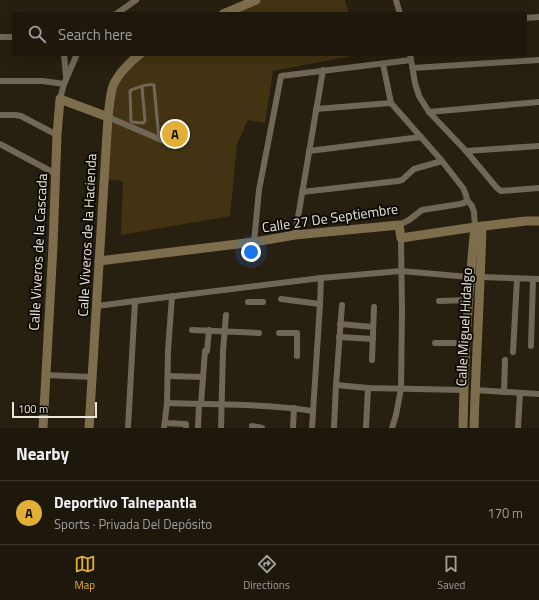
<!DOCTYPE html>
<html lang="en">
<head>
<meta charset="utf-8">
<style>
  :root { --surface:#1d170c; --page:#252015; --text:#f1f3f6; --muted:#a09f9d; --line:#3b362d; --accent:#e3ae35 }
  body { margin:0; font-family:"Titillium Web",sans-serif; background:var(--page); color:var(--text) }
  .scale { position:absolute; left:12px; bottom:10px; width:85px; box-sizing:border-box; padding-left:4px; border:2px solid #ece7dd; border-top:0; font-size:11px; line-height:14px; white-space:nowrap; color:#ece7dd; -webkit-text-stroke:3px #0d0a04; paint-order:stroke }
  .you { position:absolute; left:251px; top:252px; width:14px; height:14px; margin:-10px; border:3px solid #fff; border-radius:50%; background:#1a73e8; box-shadow:0 0 0 6px #1a73e833 }
  .badge { display:grid; place-items:center; width:26px; height:26px; border-radius:50%; background:var(--accent); color:#111; font-size:13px; font-weight:700 }
  .pin { position:absolute; translate:-50% -50%; border:2px solid #fff; box-shadow:0 1px 4px #0006 }
  .list { margin:0; padding:0; list-style:none }
  h2 { display:flex; justify-content:space-between; align-items:center; height:52px; margin:0; padding:0 16px; font-size:17px }
  h2 small { font-size:13px; font-weight:400; color:var(--muted) }
  .list li { display:grid; grid-template-columns:26px 1fr auto; gap:12px; align-items:center; box-sizing:border-box; height:64px; padding:0 16px; border-top:1px solid var(--line) }
  .list b { display:block; font-size:15px; white-space:nowrap }
  .list p { margin:0; font-size:13px; white-space:nowrap; color:var(--muted) }
  .list em { font-size:13px; font-style:normal; color:var(--muted) }
  .icon { flex:none; width:22px; height:22px; fill:none; stroke:currentColor; stroke-width:2; stroke-linecap:round; stroke-linejoin:round }
  .map { position:relative; flex:none; width:539px; height:428px; overflow:hidden }
  .search { position:absolute; background:var(--surface); box-shadow:0 4px 16px #0002; left:12px; right:12px; top:12px; height:44px; display:flex; align-items:center; gap:10px; box-sizing:border-box; padding:0 14px; border-radius:4px; color:var(--muted); font-size:15px }
  .sheet { height:116px; background:var(--surface) }
  nav { display:flex; justify-content:space-around; align-items:center; box-sizing:border-box; height:56px; border-top:1px solid var(--line); background:var(--surface); font-size:11px; color:var(--muted) }
  nav a { display:grid; justify-items:center; gap:2px }
  nav .on { color:var(--accent) }
  .map>svg:first-child { display:block }
</style>
</head>
<body>
<div class="map">
<svg width="539" height="428" viewBox="0 0 539 428">
  <rect width="100%" height="100%" fill="#271f10"/>
  <g fill="#433312">
    <polygon points="262,0 345,0 349,14 229,14"/>
    <polygon points="146,54 362,54 273,71 265,123 248,120 237,144 230,216 121,235 123,181 106,179 114,88 132,65"/>
  </g>
  <g fill="none" stroke-linecap="round" stroke-linejoin="round">
    <path stroke="#706756" stroke-width="3" d="M142 86 145 121 143 123 132 122 131 121 130 91 131 90C138 88 147 83 154 85L159 139"/>
    <g stroke="#706756" stroke-width="6">
      <polyline points="396,0 400,14"/>
      <polyline points="116,14 136,0"/>
      <polyline points="525,18 539,17"/>
      <polyline points="0,37 14,37"/>
      <polyline points="64,54 66,76"/>
      <polyline points="410,54 415,83 419,96 429,112 466,151 497,188 501,191 539,188"/>
      <polyline points="383,64 391,103 442,161 463,188 466,195 467,200 472,206 474,212 475,227"/>
      <polyline points="413,68 539,60"/>
      <polyline points="0,81 43,81 64,84"/>
      <polyline points="60,99 64,84 77,54"/>
      <polyline points="316,109 391,103"/>
      <polyline points="429,112 539,102"/>
      <polyline points="0,115 15,115 21,116 57,135"/>
      <polyline points="108,117 166,142"/>
      <polyline points="0,144 56,174"/>
      <polyline points="309,151 421,137"/>
      <polyline points="466,151 539,146"/>
      <polyline points="302,192 398,181 402,180 414,169 442,161"/>
      <polyline points="399,225 409,220 422,210 460,204 464,203 467,200"/>
      <polyline points="295,235 323,70"/>
      <polyline points="254,242 259,190 281,76 411,60"/>
      <polyline points="481,277 539,279"/>
      <polyline points="281,299 320,304"/>
      <polyline points="439,301 468,300"/>
      <polyline points="248,302 263,302"/>
      <polyline points="97,306 135,301 321,278 401,271 469,277"/>
      <polyline points="340,324 373,327"/>
      <polyline points="192,330 259,333"/>
      <polyline points="279,333 297,333 297,356"/>
      <polyline points="339,337 373,339"/>
      <polyline points="435,343 467,343"/>
      <polyline points="531,346 533,279"/>
      <polyline points="207,351 209,330"/>
      <polyline points="513,352 517,279"/>
      <polyline points="372,360 374,307"/>
      <polyline points="46,375 92,377"/>
      <polyline points="168,376 203,377"/>
      <polyline points="336,385 368,388 464,390"/>
      <polyline points="475,390 539,394"/>
      <polyline points="504,392 505,360"/>
      <path d="M167 403C193 404 218 404 244 405 267 406 290 407 312 411"/>
      <polyline points="201,404 205,351"/>
      <polyline points="165,423 186,424 186,428"/>
      <polyline points="128,428 135,301"/>
      <polyline points="164,428 167,403 168,351 172,296"/>
      <polyline points="198,428 199,404"/>
      <polyline points="221,428 223,351 226,315"/>
      <polyline points="252,428 252,426 262,428"/>
      <polyline points="293,428 294,408"/>
      <polyline points="312,428 320,304 321,278"/>
      <polyline points="334,428 336,385 342,305"/>
      <polyline points="366,428 368,388"/>
      <polyline points="392,428 396,415 401,389 402,310 401,238"/>
      <polyline points="518,428 520,393"/>
    </g>
    <g stroke="#7d6d4c" stroke-width="9">
      <polyline points="223,14 256,0"/>
      <polyline points="99,261 254,242 295,235 399,225 401,238 475,227 526,221 539,221"/>
      <polyline points="43,428 53,246 57,135 60,99 108,117"/>
      <path d="M89 428 108 117C109 108 110 98 112 89 116 75 129 63 140 54"/>
      <path d="M463 428C464 361 468 294 475 227"/>
      <path d="M474 428C476 361 480 294 482 226"/>
    </g>
  </g>
  <g text-anchor="middle" stroke-width="4" stroke-linejoin="round" paint-order="stroke">
    <g font-size="14" fill="#ece7dd" stroke="#0d0a04">
      <text transform="translate(330 218) rotate(-8)" y="5">Calle 27 De Septiembre</text>
      <text transform="translate(87 235) rotate(-87)" y="5">Calle Viveros de la Hacienda</text>
      <text transform="translate(38 252) rotate(-87)" y="5">Calle Viveros de la Cascada</text>
      <text transform="translate(464 327) rotate(-87)" y="5">Calle Miguel Hidalgo</text>
    </g>
  </g>
</svg>
<div class="scale">100 m</div>
<div class="you"></div>
<div class="pin badge" style="left:175px;top:134px">A</div>
<div class="search"><svg class="icon" aria-label="search" viewBox="0 0 24 24"><circle cx="10" cy="10" r="6"/><path d="M15 15l6 6"/></svg>Search here</div>
</div>
<section class="sheet">
<h2>Nearby<small></small></h2>
<ul class="list">
<li><span class="badge">A</span><div><b>Deportivo Talnepantla</b><p>Sports · Privada Del Depósito</p></div><em>170 m</em></li>
</ul>
</section>
<nav>
<a class="on"><svg class="icon" aria-label="map" viewBox="0 0 24 24"><path d="M3 6l6-2 6 2 6-2v14l-6 2-6-2-6 2zM9 4v14M15 6v14"/></svg>Map</a>
<a><svg class="icon" aria-label="directions" viewBox="0 0 24 24"><path d="M12 3l9 9-9 9-9-9zM9 14v-3h6M13 9l2 2-2 2"/></svg>Directions</a>
<a><svg class="icon" aria-label="saved" viewBox="0 0 24 24"><path d="M7 4h10v16l-5-4-5 4z"/></svg>Saved</a>
</nav>
</body>
</html>
